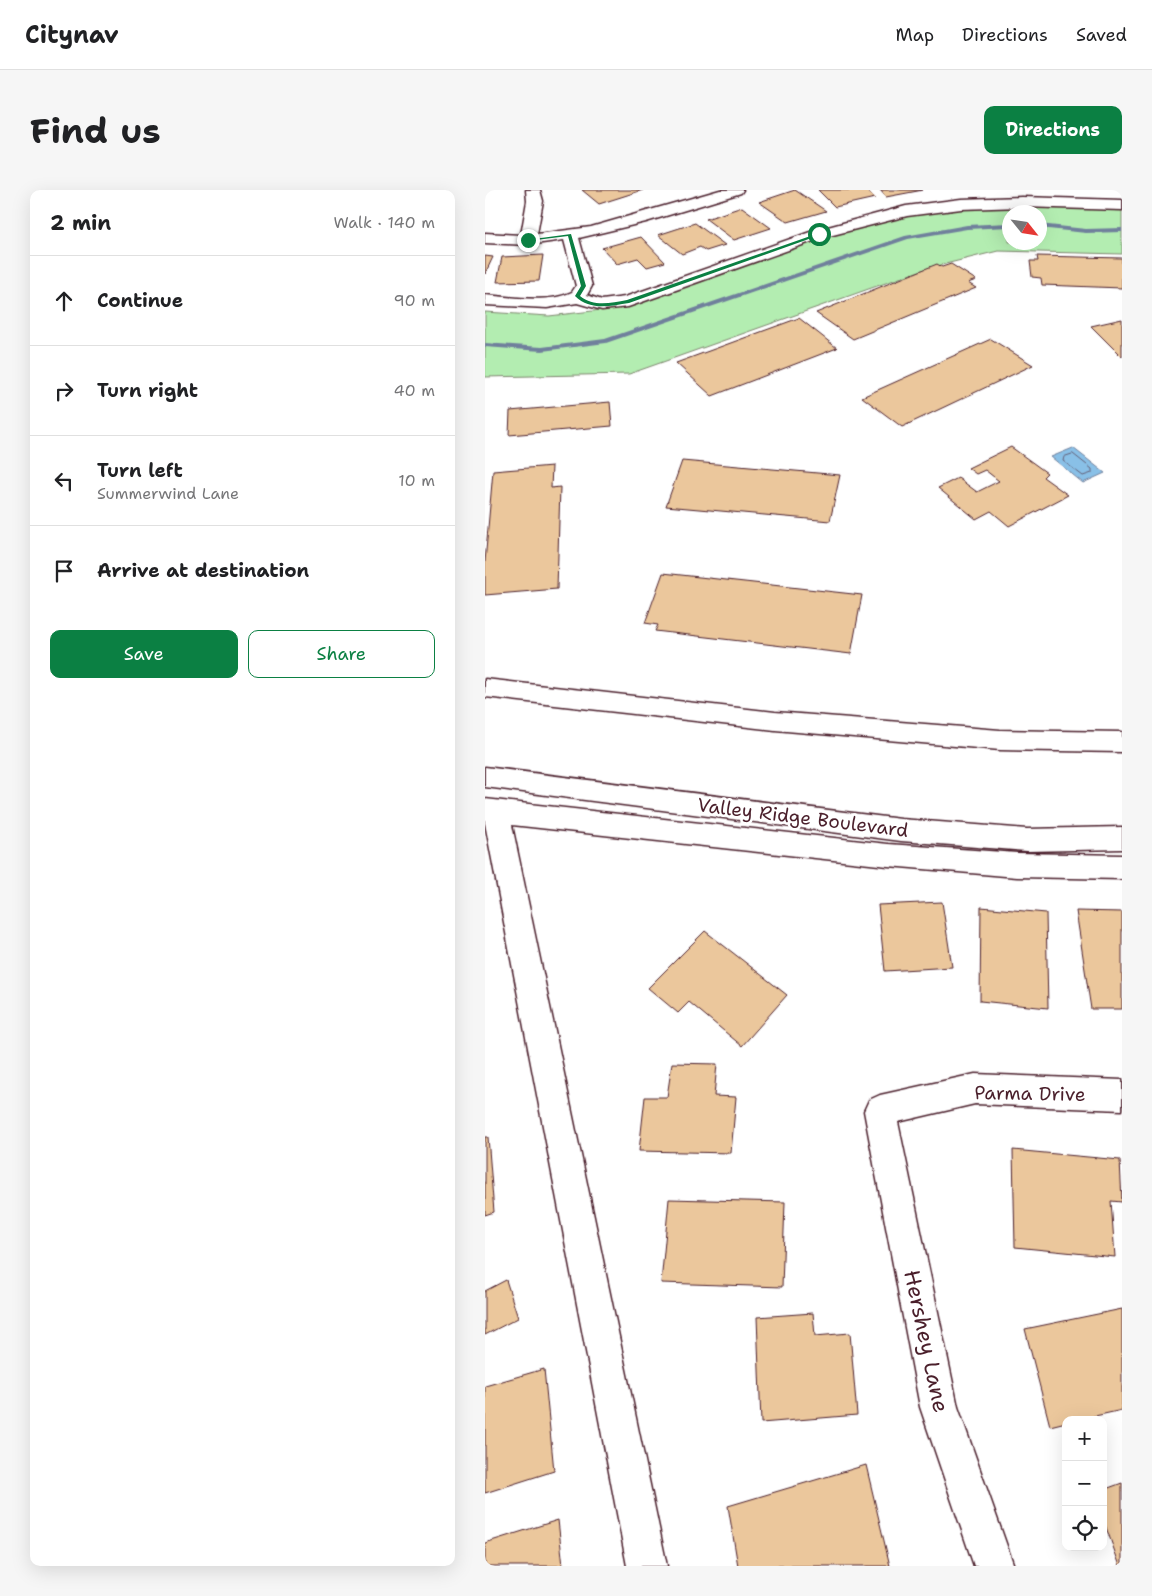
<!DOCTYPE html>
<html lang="en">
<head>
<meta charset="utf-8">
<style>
  :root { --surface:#fff; --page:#f6f6f6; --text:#202124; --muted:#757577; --line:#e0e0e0; --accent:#0b8043 }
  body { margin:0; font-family:"Shantell Sans",sans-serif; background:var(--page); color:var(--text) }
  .controls { position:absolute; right:15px; bottom:15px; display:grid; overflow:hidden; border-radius:10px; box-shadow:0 5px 20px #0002 }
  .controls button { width:45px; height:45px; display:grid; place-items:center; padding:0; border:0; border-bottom:1px solid var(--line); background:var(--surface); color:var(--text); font:25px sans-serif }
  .compass { position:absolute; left:517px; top:15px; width:45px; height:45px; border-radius:50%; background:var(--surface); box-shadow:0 5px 20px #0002; rotate:120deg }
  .stop { position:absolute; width:15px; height:15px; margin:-11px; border:4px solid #0b8043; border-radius:50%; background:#fff }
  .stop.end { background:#0b8043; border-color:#fff; box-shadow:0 1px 5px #0008 }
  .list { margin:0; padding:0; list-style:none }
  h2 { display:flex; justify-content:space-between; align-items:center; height:65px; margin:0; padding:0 20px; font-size:21px }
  h2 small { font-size:16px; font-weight:400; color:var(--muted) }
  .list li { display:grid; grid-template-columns:32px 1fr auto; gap:15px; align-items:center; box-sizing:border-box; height:90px; padding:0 20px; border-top:1px solid var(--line) }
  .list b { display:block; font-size:19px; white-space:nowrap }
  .list p { margin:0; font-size:16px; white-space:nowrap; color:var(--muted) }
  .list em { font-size:16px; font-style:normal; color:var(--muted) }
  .actions { display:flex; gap:10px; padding:15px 20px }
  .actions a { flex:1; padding:11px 0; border:1px solid var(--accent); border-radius:10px; text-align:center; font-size:18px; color:var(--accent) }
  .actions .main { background:var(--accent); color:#fff }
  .icon { flex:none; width:28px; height:28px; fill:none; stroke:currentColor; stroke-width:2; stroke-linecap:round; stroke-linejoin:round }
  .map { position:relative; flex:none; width:637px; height:1376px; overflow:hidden; border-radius:10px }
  header { display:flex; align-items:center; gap:30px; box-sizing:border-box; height:70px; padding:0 25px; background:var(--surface); border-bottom:1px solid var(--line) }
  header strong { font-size:24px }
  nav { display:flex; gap:28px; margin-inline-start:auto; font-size:18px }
  .intro { display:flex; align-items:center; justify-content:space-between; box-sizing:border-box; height:120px; padding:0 30px }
  h1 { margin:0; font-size:35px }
  .button { padding:12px 22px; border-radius:10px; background:var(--accent); color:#fff; font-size:18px; font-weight:700 }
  main { display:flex; gap:30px; padding:0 30px }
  aside { flex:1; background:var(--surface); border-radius:10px; box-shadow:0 5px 20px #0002 }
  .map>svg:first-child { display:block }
</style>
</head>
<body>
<header>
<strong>Citynav</strong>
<nav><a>Map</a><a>Directions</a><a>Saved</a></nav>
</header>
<div class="intro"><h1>Find us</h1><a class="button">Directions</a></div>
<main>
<aside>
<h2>2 min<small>Walk · 140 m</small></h2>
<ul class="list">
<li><svg class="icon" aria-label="ahead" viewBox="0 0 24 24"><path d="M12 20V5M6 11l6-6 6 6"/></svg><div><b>Continue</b></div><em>90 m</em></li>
<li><svg class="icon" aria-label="right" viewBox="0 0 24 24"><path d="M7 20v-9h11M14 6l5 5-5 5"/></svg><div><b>Turn right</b></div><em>40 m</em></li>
<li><svg class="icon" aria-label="left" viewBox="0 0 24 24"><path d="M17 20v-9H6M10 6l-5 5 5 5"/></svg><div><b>Turn left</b><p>Summerwind Lane</p></div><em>10 m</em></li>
<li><svg class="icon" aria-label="arrive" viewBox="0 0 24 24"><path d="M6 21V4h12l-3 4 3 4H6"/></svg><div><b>Arrive at destination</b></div></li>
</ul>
<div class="actions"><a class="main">Save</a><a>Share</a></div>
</aside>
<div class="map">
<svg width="637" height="1376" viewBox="0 0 637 1376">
  <rect width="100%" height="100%" fill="#fff"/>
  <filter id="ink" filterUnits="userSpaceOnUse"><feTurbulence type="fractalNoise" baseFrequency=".02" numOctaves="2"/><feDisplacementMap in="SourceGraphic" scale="10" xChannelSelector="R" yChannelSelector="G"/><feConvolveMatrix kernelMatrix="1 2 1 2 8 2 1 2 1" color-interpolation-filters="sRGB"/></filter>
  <g filter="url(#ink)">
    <path fill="#b3edb1" stroke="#7e866e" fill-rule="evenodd" d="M637 14V64L513 61 440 79 144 184 0 187V122L64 126 125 119 389 31 463 18ZM524 22H554V52H524Z"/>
    <polygon fill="#89c0e7" stroke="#70809c" points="588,258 620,283 598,293 566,267"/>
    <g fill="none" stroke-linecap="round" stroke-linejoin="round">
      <polygon stroke="#635f76" stroke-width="1" points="588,264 607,279 607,283 598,286 578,271 579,267"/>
      <g fill="#70809c" fill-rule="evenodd">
        <polygon points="524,33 524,37 482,39 423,49 121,153 57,161 0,157 0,153 57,157 120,149 420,46 482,35"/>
        <polygon points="554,34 601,39 637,38 637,42 601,43 554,38"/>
      </g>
    </g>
    <g fill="#ebc79c" stroke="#4a1f2b">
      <polygon points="97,0 158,0 114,14"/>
      <polygon points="310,0 341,21 303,32 274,12"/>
      <polygon points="333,0 381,0 390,8 350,17"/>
      <polygon points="395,0 438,0 401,7"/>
      <polygon points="257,17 286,38 249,50 221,29"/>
      <polygon points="210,33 240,55 221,61 215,57 197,64 173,45"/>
      <polygon points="156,47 180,72 162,77 153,68 132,74 117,58"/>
      <polygon points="58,65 54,91 12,92 17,67"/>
      <polygon points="0,66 8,67 0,84"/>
      <polygon points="552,66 637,68 637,98 557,95 556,88 547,87 545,71 553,71"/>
      <polygon points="452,74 457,77 466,74 491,90 483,93 491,98 368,149 331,123"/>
      <polygon points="314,128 352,158 227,206 191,173"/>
      <polygon points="637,129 637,167 606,136"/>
      <polygon points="506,149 548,175 417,237 377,207"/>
      <polygon points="125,212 127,236 24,245 25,221"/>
      <polygon points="526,257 562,283 558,287 583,305 524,336 506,321 491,329 453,298 473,288 492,302 514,291 500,280 491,284 483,278"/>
      <polygon points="197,271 355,285 345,331 181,316"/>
      <polygon points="67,276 66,298 75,297 72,399 0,405 0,372 8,281"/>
      <polygon points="178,383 377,405 366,464 170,441 173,435 160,433"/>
      <polygon points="457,712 467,777 400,781 393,715"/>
      <polygon points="496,717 561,723 563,818 495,811"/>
      <polygon points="591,721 637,722 637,819 606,819"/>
      <polygon points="220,741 302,805 257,856 204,812 193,823 163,798"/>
      <polygon points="187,873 232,874 229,906 251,907 246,963 154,961 160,907 182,907"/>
      <polygon points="0,947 3,947 9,1022 0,1025"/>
      <polygon points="528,960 635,970 637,1012 626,1011 630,1067 530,1057"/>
      <polygon points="184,1009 300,1012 297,1097 176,1093"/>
      <polygon points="21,1090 33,1128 0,1145 0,1101"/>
      <polygon points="637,1119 637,1220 592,1230 581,1230 581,1232 565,1236 540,1139"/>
      <polygon points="328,1123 330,1146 365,1143 372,1225 276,1233 272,1127"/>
      <polygon points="59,1179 69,1281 0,1303 0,1196"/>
      <polygon points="381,1275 405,1376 253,1376 243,1316"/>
      <polygon points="637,1293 637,1376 635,1376 618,1329 618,1300"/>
      <polygon points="73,1330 78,1376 0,1376 0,1353"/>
    </g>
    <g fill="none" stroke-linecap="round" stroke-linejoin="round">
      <defs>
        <g id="minor">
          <path d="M41 0H55L58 11 52 44 106 37 235 0H258L256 3 161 32 94 48 107 96 102 105 117 110 140 107 328 41 421 16 476 9 537 7 637 10V20L537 17 476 19 422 26 340 47 143 117 117 120 92 113 62 118 0 115V105C27 107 62 114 87 102L91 96 79 50 43 55 0 53V43L36 45 42 11Z"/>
          <polygon points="0,609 403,654 532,663 637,665 637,689 532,687 403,676 27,635 182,1376 142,1376 0,633"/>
          <polygon points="490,884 637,890 637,920 490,914 413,932 473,1217 529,1376 489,1376 435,1217 379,921 384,910 395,905"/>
        </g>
        <g id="major">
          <polygon points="0,489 290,522 515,540 637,542 637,562 515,560 290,540 0,507"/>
          <polygon points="0,577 416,629 542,639 637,637 637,659 542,661 416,651 0,597"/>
        </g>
      </defs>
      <use href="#minor" stroke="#4a1f2b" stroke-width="3"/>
      <use href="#major" stroke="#4a1f2b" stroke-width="3"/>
      <use href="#minor" fill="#fff" fill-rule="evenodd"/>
      <use href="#major" fill="#fff" fill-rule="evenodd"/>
    </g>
  </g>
  <path fill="#0b8043" d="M334 43 335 45 144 113C125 116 105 121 90 106L96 96 83 46 43 51 41 50 86 44 101 96 95 106C109 117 125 113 142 110Z"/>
  <g text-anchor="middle" stroke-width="5" stroke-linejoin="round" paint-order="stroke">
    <g font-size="19" fill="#4a1f2b" stroke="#fff">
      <text transform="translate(318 627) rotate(7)" y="7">Valley Ridge Boulevard</text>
      <text transform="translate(545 903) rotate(1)" y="7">Parma Drive</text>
    </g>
    <g font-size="22" fill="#4a1f2b" stroke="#fff">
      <text transform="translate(442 1151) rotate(78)" y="8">Hershey Lane</text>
    </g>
  </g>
</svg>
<div class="controls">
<button>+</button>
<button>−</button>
<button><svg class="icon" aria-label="locate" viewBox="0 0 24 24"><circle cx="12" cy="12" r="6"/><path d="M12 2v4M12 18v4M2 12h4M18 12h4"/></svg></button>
</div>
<svg class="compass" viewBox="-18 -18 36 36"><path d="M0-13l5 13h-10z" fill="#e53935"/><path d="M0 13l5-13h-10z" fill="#757577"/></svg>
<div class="stop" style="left:334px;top:44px"></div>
<div class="stop end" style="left:43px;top:50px"></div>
</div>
</main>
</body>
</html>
